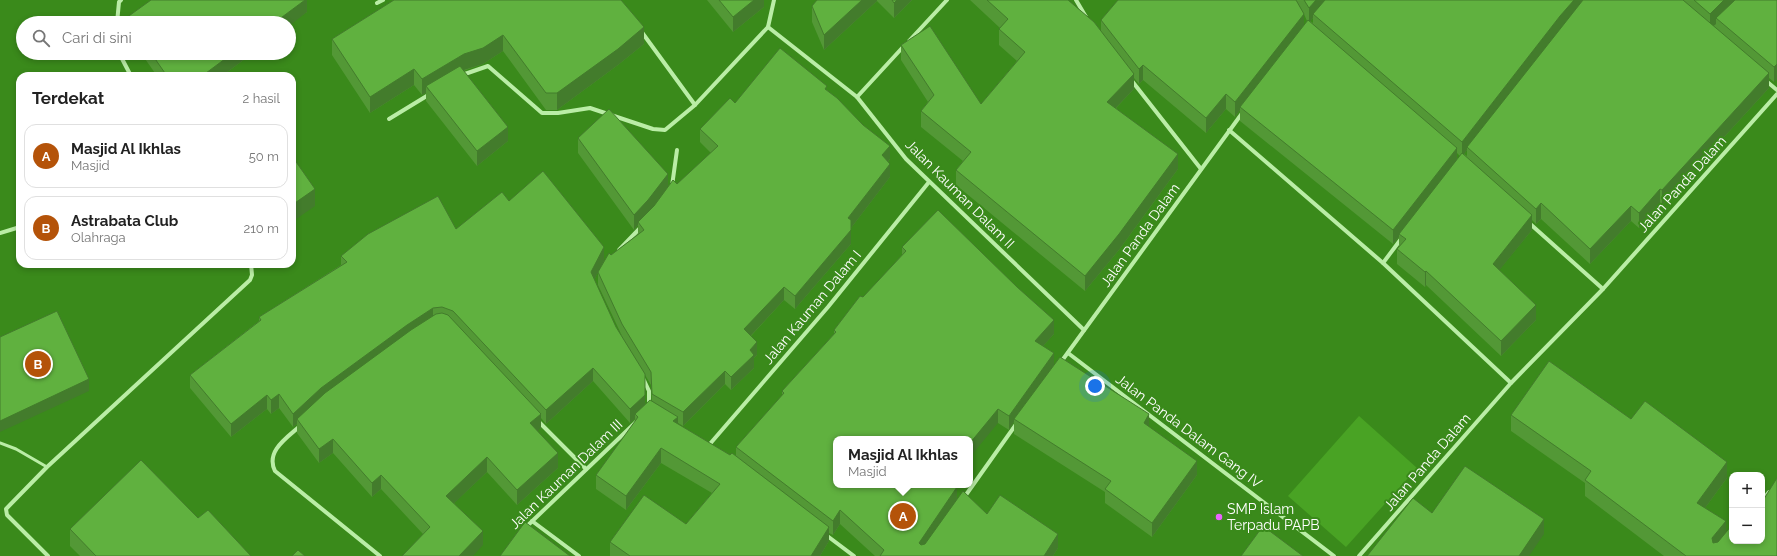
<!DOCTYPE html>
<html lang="id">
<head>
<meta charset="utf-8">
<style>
  :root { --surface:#fff; --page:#f2f2f2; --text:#222; --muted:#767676; --line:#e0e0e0; --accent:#b45309 }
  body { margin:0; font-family:Raleway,sans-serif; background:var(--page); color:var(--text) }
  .controls { position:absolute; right:12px; bottom:12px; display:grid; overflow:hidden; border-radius:8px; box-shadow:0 2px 6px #0003 }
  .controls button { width:36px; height:36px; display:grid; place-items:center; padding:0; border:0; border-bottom:1px solid var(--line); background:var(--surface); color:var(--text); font:20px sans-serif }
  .you { position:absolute; left:1095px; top:386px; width:14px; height:14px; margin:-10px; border:3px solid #fff; border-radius:50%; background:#1a73e8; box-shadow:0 0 0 6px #1a73e833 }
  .badge { display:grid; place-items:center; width:26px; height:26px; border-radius:50%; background:var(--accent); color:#fff; font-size:13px; font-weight:700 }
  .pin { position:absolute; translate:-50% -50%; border:2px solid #fff; box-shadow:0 1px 4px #0006 }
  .popup { position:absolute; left:833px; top:436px; width:140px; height:52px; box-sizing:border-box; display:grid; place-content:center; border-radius:8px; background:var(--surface); filter:drop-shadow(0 1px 3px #0005); font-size:13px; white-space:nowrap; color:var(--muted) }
  .popup b { font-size:15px; color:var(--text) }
  .popup::after { content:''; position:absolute; left:50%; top:100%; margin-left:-8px; border:8px solid transparent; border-top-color:var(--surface) }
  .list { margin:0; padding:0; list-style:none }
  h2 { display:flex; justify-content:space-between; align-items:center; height:52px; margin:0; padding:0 16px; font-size:17px }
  h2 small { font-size:13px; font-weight:400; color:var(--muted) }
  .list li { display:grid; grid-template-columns:26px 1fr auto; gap:12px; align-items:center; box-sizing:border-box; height:64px; margin:0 8px 8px; padding:0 8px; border:1px solid var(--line); border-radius:12px }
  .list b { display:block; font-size:15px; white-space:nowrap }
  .list p { margin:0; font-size:13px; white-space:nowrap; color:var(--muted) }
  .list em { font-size:13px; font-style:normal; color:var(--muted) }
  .icon { flex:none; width:22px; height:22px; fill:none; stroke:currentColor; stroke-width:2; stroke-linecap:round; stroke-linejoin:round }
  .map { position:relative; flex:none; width:1777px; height:556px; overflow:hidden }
  .search { position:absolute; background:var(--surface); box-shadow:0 2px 6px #0003; left:16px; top:16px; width:280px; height:44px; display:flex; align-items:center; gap:10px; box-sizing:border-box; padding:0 14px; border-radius:22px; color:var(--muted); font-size:15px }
  .panel { position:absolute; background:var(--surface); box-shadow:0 2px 6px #0003; left:16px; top:72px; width:280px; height:196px; border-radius:12px }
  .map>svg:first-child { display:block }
</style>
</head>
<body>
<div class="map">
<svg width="1777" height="556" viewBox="0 0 1777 556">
  <rect width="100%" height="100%" fill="#3a8a1b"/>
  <polygon fill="#49a324" points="1359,416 1417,468 1346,547 1288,496"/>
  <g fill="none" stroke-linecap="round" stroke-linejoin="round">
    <polyline stroke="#baeda6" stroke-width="3" points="0,443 16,449 47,467"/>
    <g stroke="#baeda6" stroke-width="4">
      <polyline points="1076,0 1086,17"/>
      <polyline points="377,3 383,0"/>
      <polyline points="117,23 119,2 121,0"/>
      <polyline points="768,27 857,97 906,159 1084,330"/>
      <polyline points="641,31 695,105 768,27 774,0"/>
      <polyline points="909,41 947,0"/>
      <polyline points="119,53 131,76"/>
      <polyline points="462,75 488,66 542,113 558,113 590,108 653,129 665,130 695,105"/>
      <polyline points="1765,80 1777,90"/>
      <polyline points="1132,81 1201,169"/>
      <polyline points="857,97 903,47"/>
      <polyline points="389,119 430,94"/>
      <polyline points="1229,130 1383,263 1511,383"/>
      <polyline points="672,186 677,150"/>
      <polyline points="1528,222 1603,289"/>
      <polyline points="0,233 20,227"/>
      <polyline points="619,250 642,226"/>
      <polyline points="1383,263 1401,239"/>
      <polyline points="1068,353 1334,556"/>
      <polyline points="1061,362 1243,112"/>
      <polyline points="642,376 649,391 649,406"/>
      <polyline points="537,420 586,469"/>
      <path d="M300 426C288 437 265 451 275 471L380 556"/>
      <polyline points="709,445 828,307 929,182"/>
      <polyline points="963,499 1017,423"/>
      <polyline points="1762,500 1769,492"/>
      <polyline points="532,521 579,556"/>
      <polyline points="525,528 636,422"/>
      <polyline points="826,535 854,556"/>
      <polyline points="48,556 7,515 6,509 47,467 250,280 252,275 251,264"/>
      <polyline points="1359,556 1511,383 1603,289 1777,94"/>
    </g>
  </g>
  <g fill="#539836" fill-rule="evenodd">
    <polygon points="307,0 307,12 289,23 126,23 126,18"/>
    <polygon points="394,0 644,44 618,65 557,110 546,110 503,51 483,64 463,71 508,141 477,166 426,101 426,93 422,95 414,85 370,113 332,55 332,39"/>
    <polygon points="707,0 764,0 764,7 733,32"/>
    <polygon points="817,0 912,0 894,18 877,1 824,50 812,22 812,6"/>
    <path d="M970 0H1068L1101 31V20L1118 0H1777L1774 82 1769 78V88L1662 205 1660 204 1639 228 1631 221 1590 264 1541 219 1536 224 1532 220V230L1499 270 1536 320 1501 356 1426 285 1425 287 1397 264V249L1399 247V237L1393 244 1240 121V110L1235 117 1226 109 1206 133 1143 80 1139 84 1134 78V89L1116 108 1178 169 1119 250 1085 291 956 185V170L963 161 921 127V111L928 102 901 60V45L981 104 1017 61 999 45V29L1000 28ZM1304 14 1307 21 1304 26ZM1313 18V23L1310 21ZM1467 150V156L1464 154ZM1457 153 1460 156 1457 159Z"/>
    <polygon points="141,53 253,53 222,76 157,76"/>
    <path d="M827 90 890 159 888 162 890 177 851 228V244L795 309 784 300 751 336 757 355 754 358V368L731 390 725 384 683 426 678 423V424L730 455 736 456V447L782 396V391L834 334V330L902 255V247L1054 334 1043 346 1054 365 1149 427 1197 475 1152 537 1105 503V492L1014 434V422L1009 430 998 423 836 439 1058 548 1053 556H875L840 524 833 535 829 533V541L820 556H610V542L686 524 712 493 661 463 626 510 596 489V475L635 422V419L630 423 593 381 546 424 541 418V428L537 431 558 468 517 505 487 472 454 503 483 545 423 534 381 489 372 497 333 453 319 463 297 433V424L293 427 279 408 271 414 267 409 231 437 190 388V375L259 321V317L341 265V256L456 229 509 201 604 261 638 234V225L634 230 578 153V138L668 187 677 184 711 153 700 142V129L735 103ZM598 272V285L622 336 616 327 594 280ZM645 375 651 385 652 402 645 404Z"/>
    <polygon points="1511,415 1631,419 1727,478 1705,508 1726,532 1762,541 1777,556 1664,556 1585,496 1585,483 1511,431"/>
    <polygon points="198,518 251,556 80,556 70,546 70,529"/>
  </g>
  <g fill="#437c2c">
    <polygon points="305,0 307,0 307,12 289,26 289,23 274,23"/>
    <polygon points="754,0 764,0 764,7 733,32 733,17"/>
    <polygon points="862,0 877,0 877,1 824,50 824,35"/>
    <polygon points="897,0 912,0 894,18 894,3"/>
    <polygon points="1316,0 1329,0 1313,14 1313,18 1309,23 1309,8"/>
    <polygon points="1574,0 1586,0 1467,147 1467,150 1462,157 1462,142 1560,16"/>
    <polygon points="1724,0 1740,0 1716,18 1716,24 1710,29 1710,14"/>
    <polygon points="1304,14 1304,29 1240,107 1240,110 1235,117 1235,102"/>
    <polygon points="644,27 644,44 618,65 557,110 557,93"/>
    <polygon points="503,35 503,51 483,64 464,70 429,91 426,86 426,93 422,95 422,79 464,54"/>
    <polygon points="233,53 253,53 222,76 202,76"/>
    <polygon points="1777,64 1777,79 1774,82 1774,67"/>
    <polygon points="1143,65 1143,80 1139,84 1139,69"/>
    <polygon points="414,69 414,85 370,113 370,97"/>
    <polygon points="1769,73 1769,88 1662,205 1662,190"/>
    <polygon points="1134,74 1134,89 1107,117 1107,102"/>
    <polygon points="1226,94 1226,109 1206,133 1206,118"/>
    <polygon points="508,127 508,141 477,166 477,151"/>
    <polygon points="890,146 890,159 882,169 882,155"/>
    <polygon points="1457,148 1457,162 1399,234 1399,237 1393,244 1393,230"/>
    <polygon points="1178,154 1178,169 1119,250 1085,291 1085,276"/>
    <polygon points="890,164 890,177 848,232 848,218"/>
    <polygon points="668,174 668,188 648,215 638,222 638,225 634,230 634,215"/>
    <polygon points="315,189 315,206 292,222 292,205"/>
    <polygon points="1660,189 1660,204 1639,228 1639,213"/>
    <polygon points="1541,203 1541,219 1536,224 1536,209"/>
    <polygon points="1631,206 1631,221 1590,264 1590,249"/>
    <polygon points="1532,215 1532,230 1493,278 1493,264"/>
    <polygon points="851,230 851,244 795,309 795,296"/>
    <polygon points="604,247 604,261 591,286 591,272"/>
    <polygon points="1426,271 1426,285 1425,287 1425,272"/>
    <polygon points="784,287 784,300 744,343 744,329"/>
    <polygon points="1536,305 1536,320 1501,356 1501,341"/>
    <polygon points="433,308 433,322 297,419 297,424 293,427 293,414 321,388 407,325"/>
    <polygon points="1054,320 1054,334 1035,355 1035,341"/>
    <polygon points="757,342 757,355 754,358 754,368 731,390 731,377 750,350"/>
    <polygon points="1054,353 1054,367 1014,419 1014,422 1009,430 1009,416"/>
    <polygon points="593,368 593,381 546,424 546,410"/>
    <polygon points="725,371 725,384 683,426 683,412"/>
    <polygon points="89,379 89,391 0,432 0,421"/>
    <polygon points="279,394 279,408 271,414 271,400"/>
    <polygon points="267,395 267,409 231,437 231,424"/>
    <polygon points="645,395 645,409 635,414 635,419 630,423 630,409"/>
    <polygon points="998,409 998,423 970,457 970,443"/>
    <polygon points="541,414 541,428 530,438 530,423"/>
    <polygon points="1149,414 1149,428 1144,423"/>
    <polygon points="678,417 678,431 673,421"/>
    <polygon points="333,439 333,453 319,463 319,449"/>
    <polygon points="661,448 661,463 626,510 626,496"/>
    <polygon points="558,453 558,468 517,505 517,490"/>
    <polygon points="487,457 487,472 446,511 446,496"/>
    <polygon points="1197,461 1197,475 1152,537 1152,523"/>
    <polygon points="1727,462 1727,478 1697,519 1697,503"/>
    <polygon points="381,475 381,489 372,497 372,483"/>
    <polygon points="957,487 957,501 919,556 919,543"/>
    <polygon points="840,510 840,524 833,535 833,521"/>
    <polygon points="1544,519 1544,534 1529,556 1519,556"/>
    <polygon points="1726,521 1726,537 1712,554 1712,538"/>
    <polygon points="829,527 829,541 820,556 811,556"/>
    <polygon points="483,531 483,545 473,556 459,556"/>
    <polygon points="1058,534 1058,548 1053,556 1044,556"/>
  </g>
  <g fill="#60b13f" stroke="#437c2c">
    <polygon points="151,0 305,0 274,23 130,23 126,18"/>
    <polygon points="394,0 621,0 644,27 618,49 557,93 546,93 503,35 483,48 464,54 422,79 414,69 370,97 332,39"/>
    <polygon points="719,0 754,0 733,17"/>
    <polygon points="817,0 862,0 824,35 812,6"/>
    <polygon points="892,0 897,0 894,3"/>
    <polygon points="987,0 1068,0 1094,22 1134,74 1107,102 1178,154 1119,234 1085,276 956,170 971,152 921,111 934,95 901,45 930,26 981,104 1025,52 999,29 1008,19"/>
    <polygon points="1118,0 1296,0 1304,14 1235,102 1226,94 1206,118 1143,65 1139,69 1101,20"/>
    <polygon points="1304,0 1316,0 1309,8"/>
    <polygon points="1325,0 1574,0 1560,16 1462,142 1313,14"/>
    <polygon points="1583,0 1683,0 1769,73 1662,190 1660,189 1639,213 1631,206 1590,249 1541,203 1536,209 1467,147"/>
    <polygon points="1694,0 1724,0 1710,14"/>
    <polygon points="1735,0 1777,0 1777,64 1774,67 1716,18"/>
    <polygon points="1308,20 1457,148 1393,230 1240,107"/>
    <polygon points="780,48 827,86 825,89 837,98 863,125 890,146 882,155 890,164 848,218 851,220 851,230 795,296 784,287 744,329 757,342 750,350 754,355 731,377 725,371 683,412 652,394 651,372 622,324 598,272 609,253 611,255 644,230 638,222 654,206 673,180 677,184 718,146 700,129 730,98 735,103"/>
    <polygon points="151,53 233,53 202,76 167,76"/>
    <polygon points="460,66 508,127 477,151 426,86"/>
    <polygon points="609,109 668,174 648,200 634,215 578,138"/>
    <polygon points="1462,153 1532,215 1493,264 1536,305 1501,341 1426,271 1425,272 1397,249 1406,239 1399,234"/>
    <polygon points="292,156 315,189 292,205"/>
    <polygon points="543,171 604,247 591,272 616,327 645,374 645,395 630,409 593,368 546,410 453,311 442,307 433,308 407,325 321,388 293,414 279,394 271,400 267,395 231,424 190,375 261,320 259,317 347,262 341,256 368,234 438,196 456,229 502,192 509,201"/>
    <polygon points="938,210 1017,287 1054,320 1035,341 1054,353 1009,416 998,409 970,443 970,439 836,439 836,485 956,485 957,487 919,543 921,545 925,544 963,491 987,514 1000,495 1058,534 1044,556 880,556 884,550 840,510 833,521 736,447 784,393 782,391 836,332 834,330 860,296 863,297 906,251 902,247"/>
    <polygon points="57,311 89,379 0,421 0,337"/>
    <polygon points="442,313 448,315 541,414 530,423 558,453 517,490 487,457 446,496 483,531 459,556 402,556 430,527 381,475 372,483 333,439 319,449 297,419 325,393 411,330 436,314"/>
    <polygon points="1060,357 1149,414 1144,423 1197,461 1152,523 1105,489 1111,481 1014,419"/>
    <polygon points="1549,361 1631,419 1645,401 1727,462 1697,503 1726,521 1712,538 1713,543 1718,542 1732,525 1732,541 1762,541 1762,502 1777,478 1777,556 1686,556 1585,480 1591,471 1511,415"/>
    <polygon points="650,400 678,417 673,421 730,455 732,453 829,527 811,556 630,556 610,542 644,495 686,524 720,484 661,448 626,496 596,475 638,417 635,414"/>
    <polygon points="141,460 198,518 208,510 251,556 96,556 70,529"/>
    <polygon points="1465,466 1544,519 1519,556 1367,556 1413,498 1432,513"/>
    <polygon points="525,522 570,556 500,556"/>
    <polygon points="1263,526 1303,556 1241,556"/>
    <polygon points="298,550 305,556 292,556"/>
  </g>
  <circle fill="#ea63fe" stroke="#3a8a1b" stroke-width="1.5" cx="1219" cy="517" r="4"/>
  <g text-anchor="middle" stroke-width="4" stroke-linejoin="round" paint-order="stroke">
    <g font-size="14" fill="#fff" stroke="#3a8a1b">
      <text transform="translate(1682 184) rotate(-48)" y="5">Jalan Panda Dalam</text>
      <text transform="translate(960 194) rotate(45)" y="5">Jalan Kauman Dalam II</text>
      <text transform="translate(1140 235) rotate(-54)" y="5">Jalan Panda Dalam</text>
      <text transform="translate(812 307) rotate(-50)" y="5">Jalan Kauman Dalam I</text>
      <text transform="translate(1189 431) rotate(37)" y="5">Jalan Panda Dalam Gang IV</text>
      <text transform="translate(1427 462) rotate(-49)" y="5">Jalan Panda Dalam</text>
      <text transform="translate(566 474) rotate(-44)" y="5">Jalan Kauman Dalam III</text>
    </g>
    <g font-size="14" fill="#fff" stroke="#3a8a1b" text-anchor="start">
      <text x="1227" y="514">SMP Islam<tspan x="1227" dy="16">Terpadu PAPB</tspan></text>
    </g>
  </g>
</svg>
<div class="controls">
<button>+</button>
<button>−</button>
</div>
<div class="you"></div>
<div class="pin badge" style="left:903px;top:516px">A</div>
<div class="popup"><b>Masjid Al Ikhlas</b>Masjid</div>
<div class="pin badge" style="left:38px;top:364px">B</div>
<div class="search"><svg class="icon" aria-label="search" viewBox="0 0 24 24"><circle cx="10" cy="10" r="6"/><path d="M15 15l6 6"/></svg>Cari di sini</div>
<section class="panel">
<h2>Terdekat<small>2 hasil</small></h2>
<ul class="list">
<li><span class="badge">A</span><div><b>Masjid Al Ikhlas</b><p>Masjid</p></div><em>50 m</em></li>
<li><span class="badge">B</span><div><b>Astrabata Club</b><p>Olahraga</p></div><em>210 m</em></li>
</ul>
</section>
</div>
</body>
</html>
